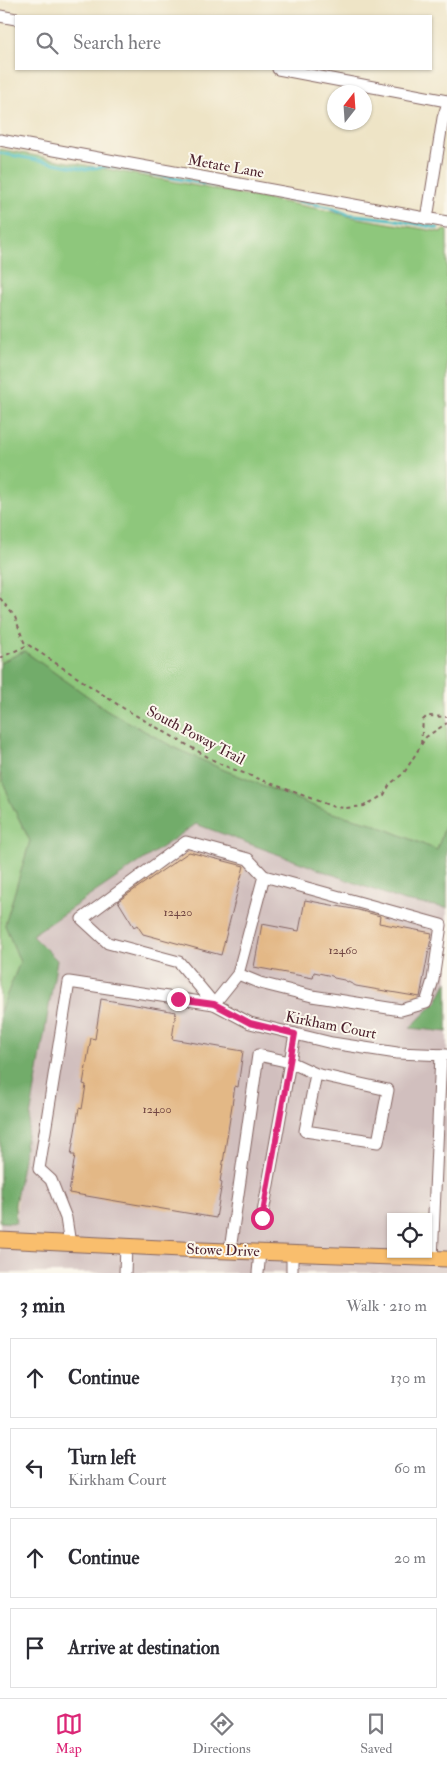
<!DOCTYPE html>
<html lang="en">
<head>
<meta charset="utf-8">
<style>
  :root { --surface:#fff; --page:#f2f2f3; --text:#2b2b33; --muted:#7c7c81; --line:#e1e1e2; --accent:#db2777 }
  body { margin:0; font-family:"IM FELL Double Pica",serif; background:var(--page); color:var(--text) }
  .controls { position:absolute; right:15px; bottom:15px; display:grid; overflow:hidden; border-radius:0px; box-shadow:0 1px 4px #0004 }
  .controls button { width:45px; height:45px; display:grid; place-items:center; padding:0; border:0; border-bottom:1px solid var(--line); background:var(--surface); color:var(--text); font:25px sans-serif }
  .compass { position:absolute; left:327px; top:85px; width:45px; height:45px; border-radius:50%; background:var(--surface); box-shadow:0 1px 4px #0004; rotate:17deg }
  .stop { position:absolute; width:15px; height:15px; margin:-11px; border:4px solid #db2777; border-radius:50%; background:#fff }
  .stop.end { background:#db2777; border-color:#fff; box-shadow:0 1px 5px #0008 }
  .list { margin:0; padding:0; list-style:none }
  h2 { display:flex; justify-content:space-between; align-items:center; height:65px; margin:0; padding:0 20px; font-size:21px }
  h2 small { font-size:16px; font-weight:400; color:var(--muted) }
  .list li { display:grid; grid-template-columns:32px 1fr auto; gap:15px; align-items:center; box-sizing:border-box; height:80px; margin:0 10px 10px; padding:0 10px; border:1px solid var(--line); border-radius:0px }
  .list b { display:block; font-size:19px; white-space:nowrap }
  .list p { margin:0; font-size:16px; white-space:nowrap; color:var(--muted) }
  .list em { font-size:16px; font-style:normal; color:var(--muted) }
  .icon { flex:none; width:28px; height:28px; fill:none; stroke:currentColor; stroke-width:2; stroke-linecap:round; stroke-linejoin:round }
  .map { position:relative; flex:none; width:447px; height:1273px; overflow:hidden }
  .search { position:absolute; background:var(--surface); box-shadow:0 1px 4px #0004; left:15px; right:15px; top:15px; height:55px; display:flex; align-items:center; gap:12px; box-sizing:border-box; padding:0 18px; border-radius:0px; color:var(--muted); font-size:19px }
  .sheet { height:425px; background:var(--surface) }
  nav { display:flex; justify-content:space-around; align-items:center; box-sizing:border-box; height:70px; border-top:1px solid var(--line); background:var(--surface); font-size:14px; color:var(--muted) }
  nav a { display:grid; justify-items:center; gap:2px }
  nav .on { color:var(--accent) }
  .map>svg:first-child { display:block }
</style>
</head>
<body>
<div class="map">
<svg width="447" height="1273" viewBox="0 0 447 1273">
  <rect width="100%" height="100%" fill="#fbf7ec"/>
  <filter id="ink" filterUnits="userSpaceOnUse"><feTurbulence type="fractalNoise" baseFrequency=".02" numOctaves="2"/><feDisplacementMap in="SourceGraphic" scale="10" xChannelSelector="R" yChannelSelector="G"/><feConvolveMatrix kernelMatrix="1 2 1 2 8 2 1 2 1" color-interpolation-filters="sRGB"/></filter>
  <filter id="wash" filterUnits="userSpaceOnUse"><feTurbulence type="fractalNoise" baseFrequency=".0096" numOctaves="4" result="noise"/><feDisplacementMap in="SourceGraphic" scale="20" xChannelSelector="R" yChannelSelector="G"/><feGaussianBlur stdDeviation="1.12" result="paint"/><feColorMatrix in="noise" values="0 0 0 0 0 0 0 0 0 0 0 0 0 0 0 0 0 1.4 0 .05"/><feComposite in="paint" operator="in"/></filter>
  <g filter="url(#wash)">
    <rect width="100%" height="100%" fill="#eee4c6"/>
    <path fill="#d1bfbe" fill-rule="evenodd" d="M254 784 447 839V1273H0V1222L16 1223 32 935ZM391 1217H428V1254H391Z"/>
    <g fill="#8ec77b" stroke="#6c7353">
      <polygon points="0,149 330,211 352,217 441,232 444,230 447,230 447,820 437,850 371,823 329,812 224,770 175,748 107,710 24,651 0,663"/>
      <polygon points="0,772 10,801 30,841 5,925 20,962 0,1012"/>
    </g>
    <g fill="#72ac6b" stroke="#5e664b">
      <polygon points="24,651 107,710 175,748 224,770 329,812 371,823 437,850 447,820 447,908 404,901 196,824 32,935 57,960 15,1205 16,1223 0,1222 0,1012 20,962 5,925 30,841 10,801 0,772 0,663"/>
      <polygon points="447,981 447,1032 410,1028 438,1000"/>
    </g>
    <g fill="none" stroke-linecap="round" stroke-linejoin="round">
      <polyline stroke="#50bec6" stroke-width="3" points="0,153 86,169 109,166 330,207 347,214 391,219 438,228"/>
    </g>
    <g id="blocks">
      <g fill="#e3b886">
        <polygon points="189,852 244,866 221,955 143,934 137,925 134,927 118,901"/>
        <polygon points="305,900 358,910 380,916 379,923 432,933 420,997 356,986 344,980 334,978 332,976 314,972 313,978 254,967 262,924 299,931"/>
        <polygon points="101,999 176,1012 172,1039 243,1051 238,1087 235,1086 220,1182 222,1183 216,1218 69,1193 75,1155 71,1155 79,1108 82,1109 86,1085 83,1084 91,1038 95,1039"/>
      </g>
    </g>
  </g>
  <g filter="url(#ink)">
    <use href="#blocks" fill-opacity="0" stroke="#836461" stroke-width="1"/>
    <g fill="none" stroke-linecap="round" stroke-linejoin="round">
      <defs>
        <g id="minor">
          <polyline points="0,16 16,19"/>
          <polyline points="278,69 447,101"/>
          <polyline points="0,140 447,222"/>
          <polyline points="427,219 443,118 447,106"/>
          <polyline points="214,1004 238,974 264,876 441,925 433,980 426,1003 401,1010 312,996 260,983 238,974"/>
          <polyline points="214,1004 179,962 108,943 82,919 186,842 248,859 264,876"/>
          <polyline points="295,1034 290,1062 316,1074 388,1090 378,1142 305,1131 316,1074"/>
          <polyline points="70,1244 66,1218 51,1180 39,1169 69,982 214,1004 250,1023 332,1043 397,1053 447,1055"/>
          <polyline points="230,1250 258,1055 290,1062 262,1218"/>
          <polyline points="432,1259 441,1055"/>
          <polyline points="125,1273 126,1246"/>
          <polyline points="258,1273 260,1252"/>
          <polyline points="292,1273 292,1253"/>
        </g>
        <polyline id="major" points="0,1240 201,1250 447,1259"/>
      </defs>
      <use href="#minor" stroke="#836461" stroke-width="13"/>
      <use href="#major" stroke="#836461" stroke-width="17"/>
      <g stroke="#836461" stroke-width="2" stroke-dasharray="4 4" stroke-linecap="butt">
        <polyline points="0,598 15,617 24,642 123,708 222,765 334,807 346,808 364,806 384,795 390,784 404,773 426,737 447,723"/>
        <polyline points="0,658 28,645"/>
        <polyline points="421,744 423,720 427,716 447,717"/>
      </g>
      <use href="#minor" stroke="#fff" stroke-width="11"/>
      <use href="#major" stroke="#f9be6d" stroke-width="15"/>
    </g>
  </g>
  <g fill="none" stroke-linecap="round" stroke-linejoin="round" filter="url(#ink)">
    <polyline stroke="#db2777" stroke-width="6" points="178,999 214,1004 250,1023 295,1034 262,1218"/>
  </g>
  <g text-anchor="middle" stroke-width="4" stroke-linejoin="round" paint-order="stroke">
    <g font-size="12" fill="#704542">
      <text x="178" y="916">12420</text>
      <text x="343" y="954">12460</text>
      <text x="157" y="1113">12400</text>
    </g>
    <g font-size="15" fill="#4a1f2b" stroke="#fbf7ec">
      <text transform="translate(226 166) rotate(10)" y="5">Metate Lane</text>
      <text transform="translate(196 735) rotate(28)" y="5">South Poway Trail</text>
      <text transform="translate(331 1025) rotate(11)" y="5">Kirkham Court</text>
      <text transform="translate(223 1250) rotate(2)" y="5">Stowe Drive</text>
    </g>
  </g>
</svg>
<div class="controls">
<button><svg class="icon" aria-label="locate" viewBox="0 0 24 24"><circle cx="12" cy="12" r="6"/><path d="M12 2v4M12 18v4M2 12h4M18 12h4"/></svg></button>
</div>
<svg class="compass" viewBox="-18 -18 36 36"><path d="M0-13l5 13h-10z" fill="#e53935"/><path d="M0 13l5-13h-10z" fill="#7c7c81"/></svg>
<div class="stop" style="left:262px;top:1218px"></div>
<div class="stop end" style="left:178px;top:999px"></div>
<div class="search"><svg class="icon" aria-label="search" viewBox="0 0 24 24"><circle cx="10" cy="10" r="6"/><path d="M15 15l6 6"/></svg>Search here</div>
</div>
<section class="sheet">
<h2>3 min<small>Walk · 210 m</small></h2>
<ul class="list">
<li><svg class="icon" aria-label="ahead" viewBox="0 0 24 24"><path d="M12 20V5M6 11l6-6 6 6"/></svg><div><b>Continue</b></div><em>130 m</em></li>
<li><svg class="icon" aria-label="left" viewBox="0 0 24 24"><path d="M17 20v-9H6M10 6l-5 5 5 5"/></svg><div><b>Turn left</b><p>Kirkham Court</p></div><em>60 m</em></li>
<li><svg class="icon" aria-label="ahead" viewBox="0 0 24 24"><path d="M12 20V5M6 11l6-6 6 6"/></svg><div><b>Continue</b></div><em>20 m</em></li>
<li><svg class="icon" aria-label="arrive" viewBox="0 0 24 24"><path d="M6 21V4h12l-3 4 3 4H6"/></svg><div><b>Arrive at destination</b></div></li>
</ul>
</section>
<nav>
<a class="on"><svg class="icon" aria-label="map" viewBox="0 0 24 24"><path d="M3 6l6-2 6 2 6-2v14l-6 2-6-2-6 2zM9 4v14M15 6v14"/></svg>Map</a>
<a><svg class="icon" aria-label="directions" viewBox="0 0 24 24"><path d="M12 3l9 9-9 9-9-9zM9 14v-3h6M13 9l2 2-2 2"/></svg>Directions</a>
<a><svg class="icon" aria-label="saved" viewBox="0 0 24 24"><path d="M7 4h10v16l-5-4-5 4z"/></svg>Saved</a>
</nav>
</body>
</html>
